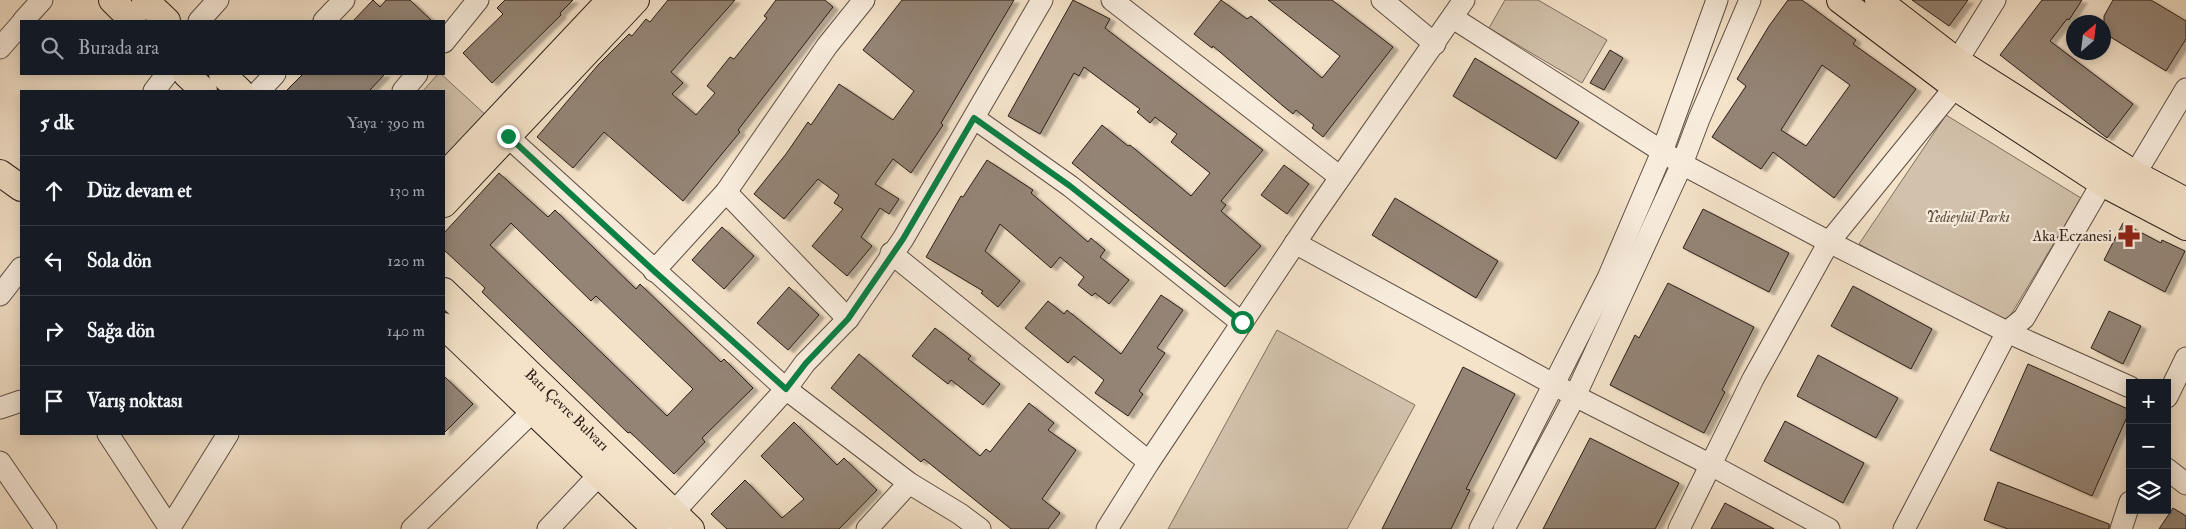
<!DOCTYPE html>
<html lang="tr">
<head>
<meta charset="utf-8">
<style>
  :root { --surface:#171b24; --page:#242831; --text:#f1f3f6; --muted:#9ea1a6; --line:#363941 }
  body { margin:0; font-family:"IM FELL Double Pica",serif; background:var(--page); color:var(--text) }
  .controls { position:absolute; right:15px; bottom:15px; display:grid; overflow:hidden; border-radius:0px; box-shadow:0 2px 12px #0003 }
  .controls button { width:45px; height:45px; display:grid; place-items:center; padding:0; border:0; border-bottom:1px solid var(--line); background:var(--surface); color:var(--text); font:25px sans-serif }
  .compass { position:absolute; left:2066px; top:15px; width:45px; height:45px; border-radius:50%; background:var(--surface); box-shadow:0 2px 12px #0003; rotate:28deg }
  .stop { position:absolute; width:15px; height:15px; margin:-11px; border:4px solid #0b8043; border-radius:50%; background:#fff }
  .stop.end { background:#0b8043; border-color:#fff; box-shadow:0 1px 5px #0008 }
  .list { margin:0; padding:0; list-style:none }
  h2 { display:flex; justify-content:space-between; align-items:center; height:65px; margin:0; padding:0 20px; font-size:21px }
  h2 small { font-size:16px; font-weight:400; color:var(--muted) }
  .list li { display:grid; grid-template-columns:32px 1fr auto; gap:15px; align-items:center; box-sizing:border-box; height:70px; padding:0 20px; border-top:1px solid var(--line) }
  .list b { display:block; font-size:19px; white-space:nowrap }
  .list em { font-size:16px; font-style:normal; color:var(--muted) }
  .icon { flex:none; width:28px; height:28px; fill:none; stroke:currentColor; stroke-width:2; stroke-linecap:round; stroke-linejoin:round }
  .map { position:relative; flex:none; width:2186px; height:529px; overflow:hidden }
  .search { position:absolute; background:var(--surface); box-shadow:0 2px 12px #0003; left:20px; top:20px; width:425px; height:55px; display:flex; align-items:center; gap:12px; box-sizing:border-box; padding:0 18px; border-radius:0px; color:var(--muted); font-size:19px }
  .panel { position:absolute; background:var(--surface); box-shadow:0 2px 12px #0003; left:20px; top:90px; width:425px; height:345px; border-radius:0px }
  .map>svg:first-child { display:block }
</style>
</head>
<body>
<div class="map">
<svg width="2186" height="529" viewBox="0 0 2186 529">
  <defs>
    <filter id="shadow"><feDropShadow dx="5.5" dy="3" stdDeviation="1" flood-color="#0004"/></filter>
  </defs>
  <rect width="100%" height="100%" fill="#f4e2c9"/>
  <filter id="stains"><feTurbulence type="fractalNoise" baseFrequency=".004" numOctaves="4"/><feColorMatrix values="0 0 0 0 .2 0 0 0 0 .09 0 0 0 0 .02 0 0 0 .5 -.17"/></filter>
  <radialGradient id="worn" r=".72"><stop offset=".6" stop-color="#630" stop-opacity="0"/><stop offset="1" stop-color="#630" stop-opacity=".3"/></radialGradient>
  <g fill="#d2c1ab" stroke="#7f7061">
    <polygon points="1505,0 1538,0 1607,40 1582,83 1489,28"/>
    <polygon points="438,74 441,74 488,117 444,169 444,91 423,91"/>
    <polygon points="1946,115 2081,198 2006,323 1859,244"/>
    <polygon points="1277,330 1415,405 1347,529 1168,529"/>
  </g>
  <g fill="#948474" stroke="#2c1e17" fill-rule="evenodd" filter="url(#shadow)">
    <polygon points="373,0 380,7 386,0 410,0 432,21 353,21"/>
    <polygon points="505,0 573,0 560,13 561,15 492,83 463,53 503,14 497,8"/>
    <polygon points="668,0 735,0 671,72 683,83 672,94 696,115 715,93 707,86 730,57 734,59 767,18 764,16 776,0 825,0 833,7 738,130 740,132 683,201 604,132 573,168 537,137 598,65 629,34 632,36 646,19 650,22"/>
    <polygon points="902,0 1014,0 941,123 943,125 911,173 893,159 875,184 899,199 889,214 880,208 861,237 872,246 847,276 812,246 843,209 834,203 839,195 818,179 784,219 754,194 786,154 808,122 811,125 839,84 893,120 914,91 863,50"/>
    <polygon points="1073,0 1110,19 1105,28 1263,150 1221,201 1226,205 1221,211 1261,246 1225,287 1072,163 1102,125 1128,146 1130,145 1191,196 1210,173 1171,142 1177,134 1155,117 1150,123 1137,112 1140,109 1084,67 1079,76 1074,73 1040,134 1008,116"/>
    <polygon points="1221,0 1247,19 1251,16 1322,78 1340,56 1268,0 1332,0 1393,47 1323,137 1312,128 1314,125 1296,110 1293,114 1283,106 1213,46 1212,48 1194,34"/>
    <path d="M1788 0H1802L1856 40 1853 44 1916 89 1834 198 1773 152 1761 169 1712 137 1746 86 1737 79 1769 26ZM1822 65 1850 85 1806 146 1781 130Z"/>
    <polygon points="1912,0 1968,0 1949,26"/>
    <polygon points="2042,0 2082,0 2069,20 2067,19 2050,41 2133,104 2107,138 2000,55"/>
    <polygon points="2113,0 2151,0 2186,21 2186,39 2166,71 2104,33 2104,16"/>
    <polygon points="1610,50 1623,58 1604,90 1590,83"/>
    <polygon points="1475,58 1579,122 1556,159 1453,96"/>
    <polygon points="303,74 385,74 369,91 286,91"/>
    <polygon points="987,160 1033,190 1031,193 1088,242 1091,238 1105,250 1100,257 1129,280 1109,304 1095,293 1092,296 1078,285 1084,277 1060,257 1051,268 1000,224 985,251 1020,281 998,307 981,293 983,291 926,257 961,196 963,197"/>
    <polygon points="1284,165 1309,184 1287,214 1261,195"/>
    <path d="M499 173 548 217 555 210 636 289 640 284 721 362 724 359 753 388 702 438 705 442 674 474 630 432 628 433 482 292 485 288 444 250V233ZM511 223 591 301 596 296 693 389 667 416 490 245Z"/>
    <polygon points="1395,198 1498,261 1476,298 1372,235"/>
    <polygon points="1703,209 1789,253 1769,292 1683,248"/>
    <polygon points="2123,223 2161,243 2162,240 2185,251 2165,292 2104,260"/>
    <polygon points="722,227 754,256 724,289 692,260"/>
    <polygon points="1668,283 1754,327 1722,390 1725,392 1704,433 1610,385 1635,335 1639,338"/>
    <polygon points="1853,286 1932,329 1911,369 1831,326"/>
    <polygon points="789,287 819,315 788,350 757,323"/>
    <polygon points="1161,295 1183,310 1157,348 1165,353 1139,391 1143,394 1128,416 1095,393 1104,380 1074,356 1068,363 1025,328 1048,301 1064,314 1067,310 1121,354"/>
    <polygon points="2109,311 2141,326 2123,364 2091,348"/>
    <polygon points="935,328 971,356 968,359 1000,384 983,405 951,380 948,384 912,356"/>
    <polygon points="859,354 980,456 986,449 990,452 1029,403 1054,423 1048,430 1076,450 1042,499 1060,513 1048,529 1011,529 924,459 921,462 831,388"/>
    <polygon points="1818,355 1898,398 1876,438 1797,396"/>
    <polygon points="2028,364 2130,410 2092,496 1990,450"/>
    <polygon points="1463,367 1515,394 1466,489 1470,490 1451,529 1382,529"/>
    <polygon points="444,376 473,404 444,433"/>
    <polygon points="1785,421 1864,463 1843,503 1764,461"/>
    <polygon points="794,422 837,465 844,458 877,490 839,529 727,529 711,514 745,480 782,518 804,499 761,456"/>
    <polygon points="1590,438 1679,483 1655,529 1543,529"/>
    <polygon points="1998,482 2109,524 2109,529 2008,529 1984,520"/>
    <polygon points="1725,503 1774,529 1711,529"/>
    <polygon points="2173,508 2186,516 2186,529 2159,529"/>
  </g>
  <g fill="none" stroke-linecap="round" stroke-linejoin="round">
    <defs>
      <g id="minor">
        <polyline points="1112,0 1340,177"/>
        <polyline points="1382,0 1435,44"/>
        <polyline points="1453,18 1682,164 1829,242 2007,332 2130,387"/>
        <polyline points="23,21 42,0"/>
        <polyline points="199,21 218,0"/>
        <polyline points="324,21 344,0"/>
        <polyline points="444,42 478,0"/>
        <polyline points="0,48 21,24"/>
        <polyline points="1957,61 1995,0"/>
        <polyline points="154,91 167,74"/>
        <polyline points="259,91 275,74"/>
        <polyline points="403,91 417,74"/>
        <polyline points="974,118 1070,186 1242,323"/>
        <polyline points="496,126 786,389 909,483 960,514 980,529"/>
        <polyline points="2135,174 2186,89"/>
        <polyline points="726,192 848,319"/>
        <polyline points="1295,243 1575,396 1711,465 1829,529"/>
        <polyline points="891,253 1149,462"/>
        <polyline points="654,271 726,192 827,46 864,0"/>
        <polyline points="0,295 21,268"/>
        <polyline points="2167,397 2186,358"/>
        <polyline points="0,408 21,401"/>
        <polyline points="108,434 169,527 168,529"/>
        <polyline points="0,462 46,529"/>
        <polyline points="2167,469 2186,484"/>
        <polyline points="668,527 674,512 786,389 805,363 848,319 903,239 1042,0"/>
        <polyline points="169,529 228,434"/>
        <polyline points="412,529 533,411"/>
        <polyline points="548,529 600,474"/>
        <polyline points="867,529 909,483"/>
        <polyline points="1107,529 1149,462 1312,218 1464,0"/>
        <polyline points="1480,529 1608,278 1662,152 1717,0"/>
        <polyline points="1504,529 1575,396 1682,164 1699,119 1750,0"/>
        <polyline points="1679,529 1753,379 1829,242 1955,87"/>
        <polyline points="1904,529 2007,332 2024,318 2102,183"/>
        <polyline points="2121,529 2130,502"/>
      </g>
      <g id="major">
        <polyline points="112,0 133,21"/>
        <polyline points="145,0 167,21"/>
        <polyline points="1840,0 1955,87 2102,183 2186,227"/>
        <polyline points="1878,0 1957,61 2135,174 2186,201"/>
        <polyline points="186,74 204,91"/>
        <polyline points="222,74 240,91"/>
        <polyline points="0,173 21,188"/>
        <polyline points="444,176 610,0"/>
        <polyline points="444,204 636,0"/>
        <path id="s1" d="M444 291 691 529"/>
        <polyline points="444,326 656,529"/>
      </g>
    </defs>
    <use href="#minor" stroke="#5e4f44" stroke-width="23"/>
    <use href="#major" stroke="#2c1e17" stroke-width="28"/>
    <use href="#minor" stroke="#f8ecdc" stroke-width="21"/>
    <use href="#major" stroke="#f4e2c9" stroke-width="26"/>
  </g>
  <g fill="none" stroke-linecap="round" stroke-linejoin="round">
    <polyline stroke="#0b8043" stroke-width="6" points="508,136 654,271 786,389 806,363 848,319 903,239 974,118 1070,186 1242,322"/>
  </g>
  <defs>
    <symbol id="pharmacy-bare" viewBox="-9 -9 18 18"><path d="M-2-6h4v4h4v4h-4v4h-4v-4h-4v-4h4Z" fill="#8f2418" stroke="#f8ecdc" stroke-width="2.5" paint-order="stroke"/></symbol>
  </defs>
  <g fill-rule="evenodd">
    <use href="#pharmacy-bare" x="2113" y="220" width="32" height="32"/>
  </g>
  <g text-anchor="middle" stroke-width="4.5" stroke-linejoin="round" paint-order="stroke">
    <g font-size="15" font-style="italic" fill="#5e4f43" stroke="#f8ecdc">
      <text x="1968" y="222">Yedieylül Parkı</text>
    </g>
    <g font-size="15" fill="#2c1e17" stroke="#f8ecdc" text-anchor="end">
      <text x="2112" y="241">Aka Eczanesi</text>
    </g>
    <g font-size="15" fill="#2c1e17" stroke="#f8ecdc">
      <text dy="5" stroke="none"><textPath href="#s1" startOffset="171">Batı Çevre Bulvarı</textPath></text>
    </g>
  </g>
  <rect width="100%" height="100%" filter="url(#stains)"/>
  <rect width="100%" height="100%" fill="url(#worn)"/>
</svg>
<div class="controls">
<button>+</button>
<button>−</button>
<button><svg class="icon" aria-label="layers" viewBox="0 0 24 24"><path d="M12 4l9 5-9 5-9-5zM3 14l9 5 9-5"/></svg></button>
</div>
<svg class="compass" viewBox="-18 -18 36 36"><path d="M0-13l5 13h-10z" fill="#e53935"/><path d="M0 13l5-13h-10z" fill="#9ea1a6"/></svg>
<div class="stop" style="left:1242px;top:322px"></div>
<div class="stop end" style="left:508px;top:136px"></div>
<div class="search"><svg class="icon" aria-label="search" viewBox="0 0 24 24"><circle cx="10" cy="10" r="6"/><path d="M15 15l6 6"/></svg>Burada ara</div>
<section class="panel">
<h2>5 dk<small>Yaya · 390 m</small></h2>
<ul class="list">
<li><svg class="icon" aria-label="ahead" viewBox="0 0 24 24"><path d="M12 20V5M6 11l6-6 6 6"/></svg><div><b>Düz devam et</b></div><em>130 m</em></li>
<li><svg class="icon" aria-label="left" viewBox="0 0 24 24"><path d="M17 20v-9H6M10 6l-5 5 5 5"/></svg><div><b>Sola dön</b></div><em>120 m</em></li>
<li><svg class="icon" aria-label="right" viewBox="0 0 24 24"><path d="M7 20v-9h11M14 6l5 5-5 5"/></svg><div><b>Sağa dön</b></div><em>140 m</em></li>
<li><svg class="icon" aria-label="arrive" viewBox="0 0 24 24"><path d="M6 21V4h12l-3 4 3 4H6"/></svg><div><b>Varış noktası</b></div></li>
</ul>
</section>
</div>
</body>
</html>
